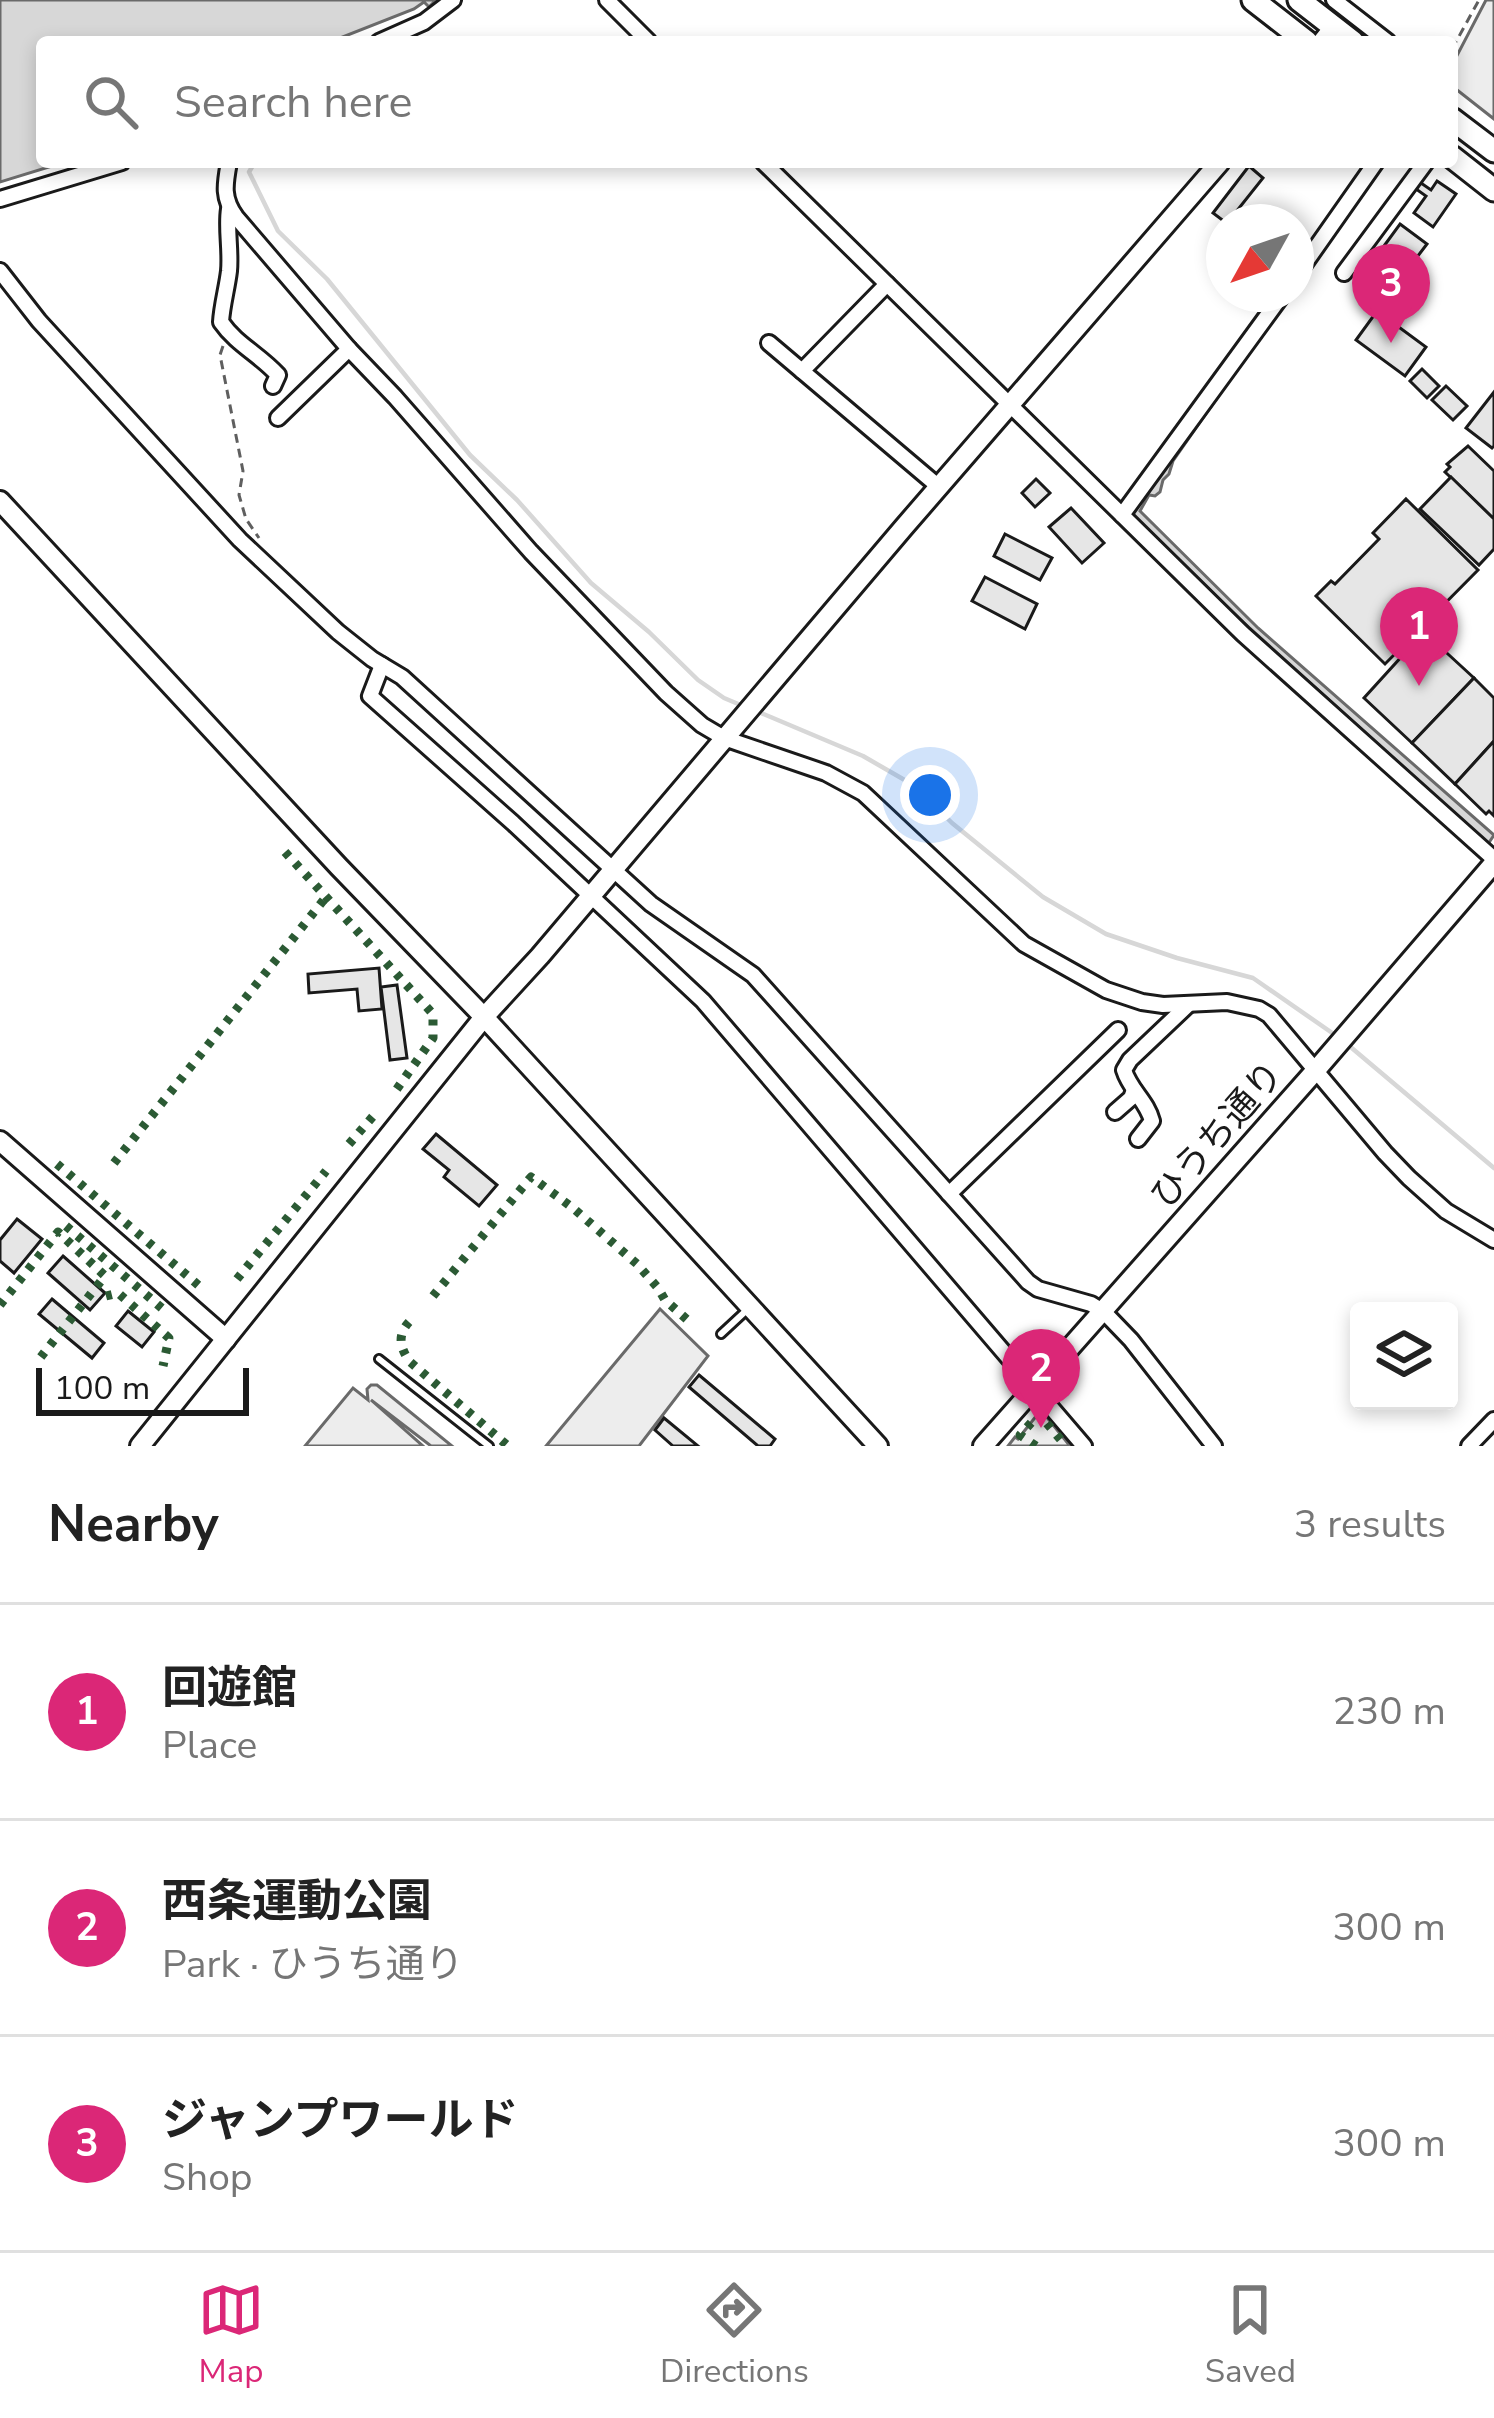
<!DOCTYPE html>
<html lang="en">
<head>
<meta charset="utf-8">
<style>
  :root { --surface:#fff; --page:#f2f2f2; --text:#222; --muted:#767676; --line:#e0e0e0; --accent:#db2777 }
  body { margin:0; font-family:"Nunito Sans","Noto Sans JP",sans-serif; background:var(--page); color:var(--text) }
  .controls { position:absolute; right:36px; bottom:36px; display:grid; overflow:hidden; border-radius:12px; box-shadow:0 6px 18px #0003 }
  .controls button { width:108px; height:108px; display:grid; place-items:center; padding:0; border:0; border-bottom:3px solid var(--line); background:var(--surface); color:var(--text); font:60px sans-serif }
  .compass { position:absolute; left:1206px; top:204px; width:108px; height:108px; border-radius:50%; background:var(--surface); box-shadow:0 6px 18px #0003; rotate:230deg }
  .scale { position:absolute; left:36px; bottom:30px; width:213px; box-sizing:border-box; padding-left:12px; border:6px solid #1a1a1a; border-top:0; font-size:33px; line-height:42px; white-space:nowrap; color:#1a1a1a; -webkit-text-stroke:9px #fff; paint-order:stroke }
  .you { position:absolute; left:930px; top:795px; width:42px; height:42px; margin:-30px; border:9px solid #fff; border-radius:50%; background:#1a73e8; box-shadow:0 0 0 18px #1a73e833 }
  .badge { display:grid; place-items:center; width:78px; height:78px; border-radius:50%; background:var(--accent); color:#fff; font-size:39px; font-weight:700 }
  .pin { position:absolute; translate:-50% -99px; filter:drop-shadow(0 3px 6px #0008) }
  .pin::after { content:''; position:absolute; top:63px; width:42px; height:36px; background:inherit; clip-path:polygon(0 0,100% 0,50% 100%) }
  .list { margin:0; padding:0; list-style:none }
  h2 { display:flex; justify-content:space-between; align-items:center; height:156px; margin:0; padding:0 48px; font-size:51px }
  h2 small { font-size:39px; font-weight:400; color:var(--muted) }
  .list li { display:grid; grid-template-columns:78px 1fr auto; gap:36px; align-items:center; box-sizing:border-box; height:216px; padding:0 48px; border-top:3px solid var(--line) }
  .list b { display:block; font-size:45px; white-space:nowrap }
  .list p { margin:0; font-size:39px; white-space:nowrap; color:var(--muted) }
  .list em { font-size:39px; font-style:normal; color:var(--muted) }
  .icon { flex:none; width:66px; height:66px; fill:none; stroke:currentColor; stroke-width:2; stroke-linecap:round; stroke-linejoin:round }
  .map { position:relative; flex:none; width:1494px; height:1446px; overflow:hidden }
  .search { position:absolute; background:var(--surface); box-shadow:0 6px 18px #0003; left:36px; right:36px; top:36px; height:132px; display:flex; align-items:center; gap:30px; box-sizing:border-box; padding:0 42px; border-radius:12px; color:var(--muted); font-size:45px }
  .sheet { height:804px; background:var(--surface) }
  nav { display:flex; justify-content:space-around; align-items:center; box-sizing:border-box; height:168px; border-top:3px solid var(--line); background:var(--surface); font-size:33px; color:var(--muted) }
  nav a { display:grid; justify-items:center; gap:6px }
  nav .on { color:var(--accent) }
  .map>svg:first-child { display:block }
</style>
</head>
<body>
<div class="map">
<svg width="1494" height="1446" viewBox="0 0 1494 1446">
  <rect width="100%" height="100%" fill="#fff"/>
  <g fill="#ededed" stroke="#6a6a6a" stroke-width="3">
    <polygon points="1486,0 1494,0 1494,119 1452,86 1452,65"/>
    <polygon points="660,1309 708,1356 639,1446 546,1446"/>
    <polygon points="371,1385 377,1385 452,1446 431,1446 371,1400 423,1446 305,1446 353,1388 368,1400 367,1389"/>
    <polygon points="1041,1410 1070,1446 1008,1446 1015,1437 1018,1439"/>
  </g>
  <g fill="#d7d7d7" stroke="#6a6a6a" stroke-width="3">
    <polygon points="0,0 436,0 429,7 424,2 414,9 330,42 42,42 42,162 65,162 0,182"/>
    <polygon points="1286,299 1173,461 1169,474 1163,480 1160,492 1155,496 1149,495 1140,511 1258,628 1494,835 1488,844 1243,622 1130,513"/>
  </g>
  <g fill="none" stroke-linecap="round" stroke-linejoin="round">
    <g stroke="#d7d7d7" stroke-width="4.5">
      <polyline points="255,162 249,172 278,231 327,279 470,455 517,500 591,583 649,632 698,680 724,698 743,706"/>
      <polyline points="754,710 863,756 915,786 952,823 1043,897 1106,934 1177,958 1253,978 1338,1037"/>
      <polyline points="1347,1044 1494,1168"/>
    </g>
  </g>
  <g fill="#e6e6e6" stroke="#1a1a1a" stroke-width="3">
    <polygon points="1249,166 1263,178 1228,222 1225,222 1213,213"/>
    <polygon points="1437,181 1456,194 1433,227 1414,213 1426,196 1416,189 1421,183 1431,190"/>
    <polygon points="1400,224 1427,244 1411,265 1384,246"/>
    <polygon points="1377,311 1426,347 1405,376 1356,340"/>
    <polygon points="1422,369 1439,386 1427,398 1410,381"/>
    <polygon points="1446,386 1467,406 1453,420 1432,400"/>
    <polygon points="1494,392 1494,446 1492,448 1466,428"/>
    <polygon points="1468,446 1494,471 1494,519 1445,472 1450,467 1447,464"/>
    <polygon points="1451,477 1494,519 1494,549 1479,565 1420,509"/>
    <polygon points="1036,479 1050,493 1035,507 1022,493"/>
    <polygon points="1406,499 1478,570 1385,664 1316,596 1331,581 1335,584 1379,539 1373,533"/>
    <polygon points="1071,508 1104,543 1082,563 1049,527"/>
    <polygon points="1005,534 1052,558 1040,580 994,556"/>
    <polygon points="985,577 1037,604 1025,629 972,601"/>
    <polygon points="1424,632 1474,678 1412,743 1364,698"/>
    <polygon points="1474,678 1494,698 1494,741 1455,784 1412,743"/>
    <polygon points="1494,741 1494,816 1489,811 1486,814 1455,784"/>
    <polygon points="379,968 382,1009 359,1011 357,989 309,993 308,974"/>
    <polygon points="397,985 407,1058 390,1060 381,987"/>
    <polygon points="436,1134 497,1185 479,1206 444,1177 449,1170 423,1149"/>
    <polygon points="17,1219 42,1239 14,1273 0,1261 0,1240"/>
    <polygon points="63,1256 105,1293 90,1310 48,1273"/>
    <polygon points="52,1299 104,1343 92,1358 39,1314"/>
    <polygon points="128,1311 154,1332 142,1347 116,1326"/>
    <polygon points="699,1375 775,1439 770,1446 758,1446 689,1387"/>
    <polygon points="664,1418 698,1446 673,1446 655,1430"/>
  </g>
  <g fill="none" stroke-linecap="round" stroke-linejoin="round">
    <defs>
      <g id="lane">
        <polyline points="721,1334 749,1308"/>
        <polyline points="379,1359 489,1446"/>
      </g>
      <g id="street">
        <polyline points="607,0 649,42"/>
        <polyline points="1334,0 1388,42"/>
        <polyline points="379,42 424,22 453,0"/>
        <path d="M229 162C225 184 222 198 236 217L349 349 395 397 531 552 666 693 702 725 724 738 826 773 863 793 1024 944 1106 990 1142 1002 1163 1005 1227 1002 1259 1009 1269 1015 1385 1153 1409 1178 1446 1211 1494 1240"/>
        <polyline points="763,162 1243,634 1494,859"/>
        <polyline points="0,199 122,162"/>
        <path d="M229 209C226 228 231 250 229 271 227 288 222 305 221 322 236 344 260 355 278 375L273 386"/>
        <polyline points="0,271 39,321 240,540 338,632 372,659 402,677 651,904 753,975 1028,1282 1038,1289 1091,1304 1104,1312 1131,1340 1214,1446"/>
        <polyline points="1344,273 1426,162"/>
        <polyline points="1296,276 1376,162"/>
        <polyline points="769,343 939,487"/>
        <polyline points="802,371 887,284"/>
        <polyline points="278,418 349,349"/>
        <polyline points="1122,515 1283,294"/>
        <polyline points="382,665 370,696 513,823 703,1001 1084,1446"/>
        <polyline points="1115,1112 1131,1098 1134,1090"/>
        <path d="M1138 1139 1152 1121C1147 1101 1130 1090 1124 1070L1130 1060 1189 1004"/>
        <polyline points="949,1194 1118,1030"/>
        <polyline points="1469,1446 1494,1420"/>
      </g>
      <g id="secondary">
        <polyline points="1322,42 1334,27"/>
        <polyline points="0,501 339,867 484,1017 878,1446"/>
        <polyline points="0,1141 226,1339"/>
        <polyline points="140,1446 484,1017 540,956 904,527 1220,162"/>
        <polyline points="983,1446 1316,1070 1494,863"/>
      </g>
      <g id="primary">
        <polyline points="1253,0 1307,42"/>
        <polyline points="1299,0 1353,42"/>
        <polyline points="1452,119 1494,151"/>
        <polyline points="1452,157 1494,190"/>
      </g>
    </defs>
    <use href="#lane" stroke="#1a1a1a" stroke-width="12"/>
    <use href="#street" stroke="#1a1a1a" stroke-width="20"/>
    <use href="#secondary" stroke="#1a1a1a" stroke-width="24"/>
    <use href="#primary" stroke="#1a1a1a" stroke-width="27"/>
    <g stroke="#5f5f5f" stroke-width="3" stroke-dasharray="9 6" stroke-linecap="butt">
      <polyline points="1452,49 1479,0"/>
      <polyline points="223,346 220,355 243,471 239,495 246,519 259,538"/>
    </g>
    <use href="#lane" stroke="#fff" stroke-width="6"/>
    <use href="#street" stroke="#fff" stroke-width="14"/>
    <use href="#secondary" stroke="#fff" stroke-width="18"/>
    <use href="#primary" stroke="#fff" stroke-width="21"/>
    <g stroke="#2b5a34" stroke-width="9" stroke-dasharray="6 9" stroke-linecap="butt">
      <polyline points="285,852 433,1014 433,1038 394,1093"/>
      <polyline points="349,1144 375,1114"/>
      <polyline points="114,1163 326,897"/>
      <polyline points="57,1164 204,1290"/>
      <polyline points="66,1226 164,1310"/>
      <polyline points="237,1279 326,1171"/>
      <polyline points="106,1296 118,1293 169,1338 163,1366"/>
      <polyline points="433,1296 531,1177 573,1208 637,1264 658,1288 665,1300 692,1324"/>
      <polyline points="0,1305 58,1232 105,1276 40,1358"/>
      <path d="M409 1322C397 1335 400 1347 409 1361L508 1446"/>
      <polyline points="1036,1446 1020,1435 1039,1414 1066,1446"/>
    </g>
  </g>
  <g text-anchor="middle" stroke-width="9" stroke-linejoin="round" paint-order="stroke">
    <g font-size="36" fill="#1a1a1a" stroke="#fff">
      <text transform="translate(1216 1134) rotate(-49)" y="13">ひうち通り</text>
    </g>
  </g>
</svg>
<div class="controls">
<button><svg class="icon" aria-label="layers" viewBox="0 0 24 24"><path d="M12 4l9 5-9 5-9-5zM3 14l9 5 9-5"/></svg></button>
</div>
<svg class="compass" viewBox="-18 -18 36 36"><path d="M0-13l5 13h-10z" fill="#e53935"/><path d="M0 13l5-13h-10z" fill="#767676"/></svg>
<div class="scale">100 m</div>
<div class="you"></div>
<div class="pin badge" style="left:1419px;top:686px">1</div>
<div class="pin badge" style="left:1041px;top:1428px">2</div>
<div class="pin badge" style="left:1391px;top:343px">3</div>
<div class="search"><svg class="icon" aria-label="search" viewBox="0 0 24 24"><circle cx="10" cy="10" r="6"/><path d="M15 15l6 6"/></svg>Search here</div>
</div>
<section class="sheet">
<h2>Nearby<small>3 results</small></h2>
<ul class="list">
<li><span class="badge">1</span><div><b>回遊館</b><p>Place</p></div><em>230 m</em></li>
<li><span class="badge">2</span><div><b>西条運動公園</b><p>Park · ひうち通り</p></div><em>300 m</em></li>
<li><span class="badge">3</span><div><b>ジャンプワールド</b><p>Shop</p></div><em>300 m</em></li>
</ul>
</section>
<nav>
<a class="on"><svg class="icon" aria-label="map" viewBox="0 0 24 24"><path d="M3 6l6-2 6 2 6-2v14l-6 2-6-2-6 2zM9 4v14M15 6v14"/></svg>Map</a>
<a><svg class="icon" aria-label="directions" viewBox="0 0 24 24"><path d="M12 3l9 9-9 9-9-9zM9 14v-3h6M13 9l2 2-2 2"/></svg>Directions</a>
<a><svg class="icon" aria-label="saved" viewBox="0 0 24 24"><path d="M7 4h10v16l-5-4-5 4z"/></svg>Saved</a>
</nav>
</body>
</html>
